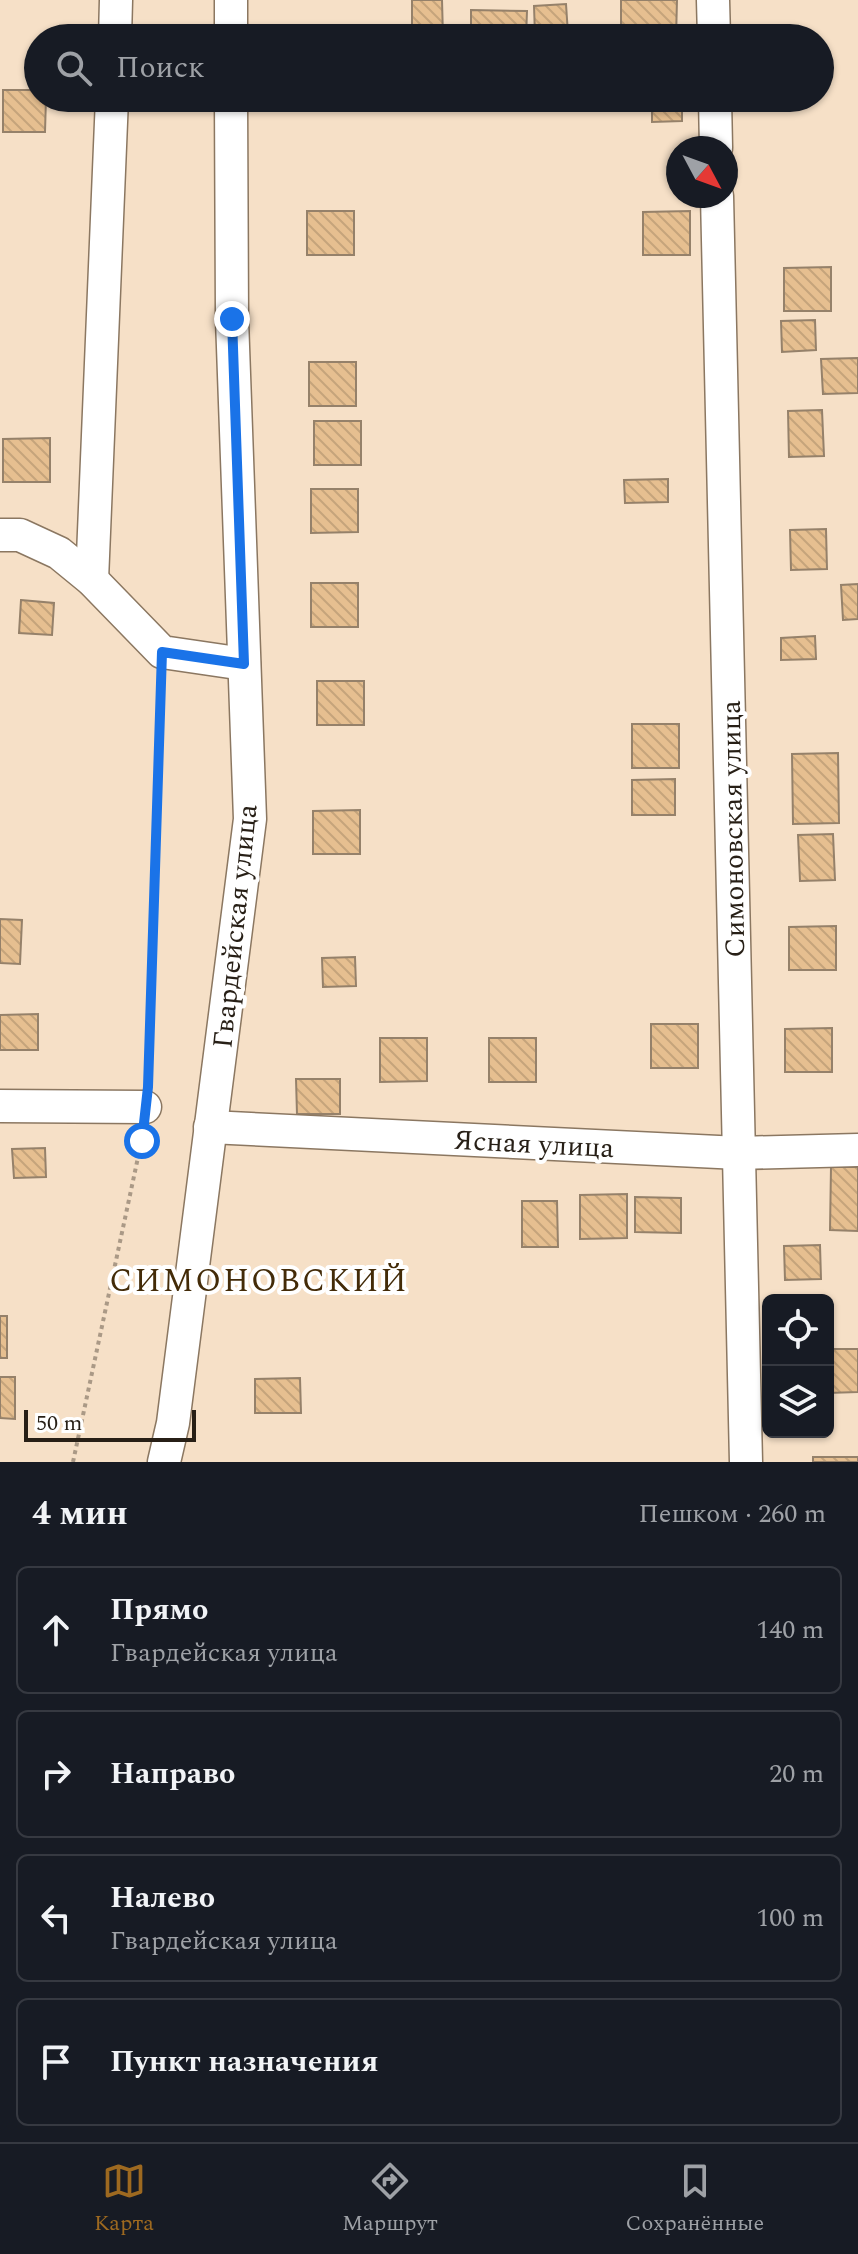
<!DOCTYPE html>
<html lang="ru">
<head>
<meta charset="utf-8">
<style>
  :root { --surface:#171b24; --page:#20242c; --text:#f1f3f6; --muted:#9ea1a6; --line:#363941; --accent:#9d6920 }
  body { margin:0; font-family:Spectral,serif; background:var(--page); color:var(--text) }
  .controls { position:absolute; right:24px; bottom:24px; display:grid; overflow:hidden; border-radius:12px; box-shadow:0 2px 6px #0004 }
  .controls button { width:72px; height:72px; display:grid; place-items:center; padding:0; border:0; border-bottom:2px solid var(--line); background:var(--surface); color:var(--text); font:40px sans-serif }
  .compass { position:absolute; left:666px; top:136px; width:72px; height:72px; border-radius:50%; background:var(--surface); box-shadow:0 2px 6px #0004; rotate:131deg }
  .scale { position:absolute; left:24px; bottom:20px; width:172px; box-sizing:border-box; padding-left:8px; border:4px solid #271f16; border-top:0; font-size:22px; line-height:28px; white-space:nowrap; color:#271f16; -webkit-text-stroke:6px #fff; paint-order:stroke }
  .stop { position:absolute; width:24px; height:24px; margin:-18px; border:6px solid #1a73e8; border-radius:50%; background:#fff }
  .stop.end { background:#1a73e8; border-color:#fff; box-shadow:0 2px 8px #0008 }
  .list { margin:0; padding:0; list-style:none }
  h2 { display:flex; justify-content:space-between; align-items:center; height:104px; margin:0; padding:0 32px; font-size:34px }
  h2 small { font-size:26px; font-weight:400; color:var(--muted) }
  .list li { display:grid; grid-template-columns:52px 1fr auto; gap:24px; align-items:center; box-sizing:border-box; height:128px; margin:0 16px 16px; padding:0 16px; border:2px solid var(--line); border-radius:12px }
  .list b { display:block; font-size:30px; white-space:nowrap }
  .list p { margin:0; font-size:26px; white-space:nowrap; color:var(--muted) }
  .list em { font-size:26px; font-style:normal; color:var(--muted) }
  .icon { flex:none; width:44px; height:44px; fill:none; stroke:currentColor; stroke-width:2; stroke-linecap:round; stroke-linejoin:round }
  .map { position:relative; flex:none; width:858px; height:1462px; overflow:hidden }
  .search { position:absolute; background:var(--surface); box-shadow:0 2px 6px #0004; left:24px; right:24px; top:24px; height:88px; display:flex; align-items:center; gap:20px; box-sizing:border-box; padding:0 28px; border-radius:44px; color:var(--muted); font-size:30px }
  .sheet { height:680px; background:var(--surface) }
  nav { display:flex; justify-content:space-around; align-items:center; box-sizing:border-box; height:112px; border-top:2px solid var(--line); background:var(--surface); font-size:22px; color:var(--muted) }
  nav a { display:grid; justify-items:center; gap:4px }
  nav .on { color:var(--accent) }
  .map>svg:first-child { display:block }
</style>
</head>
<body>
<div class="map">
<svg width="858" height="1462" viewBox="0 0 858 1462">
  <defs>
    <pattern id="building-back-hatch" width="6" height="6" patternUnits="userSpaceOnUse" patternTransform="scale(2)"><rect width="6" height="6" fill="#e6bf90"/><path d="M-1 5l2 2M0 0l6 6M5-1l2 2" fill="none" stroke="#c5a47b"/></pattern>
  </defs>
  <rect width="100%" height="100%" fill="#f6e0c7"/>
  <g fill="url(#building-back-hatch)" stroke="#95816a" stroke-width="2">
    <polygon points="412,0 442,0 443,37 412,38"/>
    <polygon points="621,0 677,0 676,38 621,38"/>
    <polygon points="566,4 568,34 535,35 534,6"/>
    <polygon points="471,10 527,11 526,38 471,38"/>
    <polygon points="3,90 38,90 38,98 46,98 45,132 3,132"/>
    <polygon points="652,98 682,98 682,121 652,122"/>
    <rect x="307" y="211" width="47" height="44"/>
    <polygon points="690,211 690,255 643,255 643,212"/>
    <polygon points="831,267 831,311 784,311 784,268"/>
    <polygon points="815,320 816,350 782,352 781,321"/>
    <polygon points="858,358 858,393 823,394 821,359"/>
    <rect x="309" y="362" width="47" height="44"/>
    <polygon points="822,410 824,456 789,457 788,411"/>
    <rect x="314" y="421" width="47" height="44"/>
    <polygon points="50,438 50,482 3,482 3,439"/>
    <polygon points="668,479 668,502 625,503 624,480"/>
    <polygon points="311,489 358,489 358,532 311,533"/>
    <polygon points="826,529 827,569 791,570 790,530"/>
    <rect x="311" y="583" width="47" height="44"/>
    <polygon points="858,584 858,619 843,620 841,585"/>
    <polygon points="21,600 54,603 52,635 19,633"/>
    <polygon points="815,636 816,659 781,660 781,638"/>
    <rect x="317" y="681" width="47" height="44"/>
    <rect x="632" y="724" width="47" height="44"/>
    <polygon points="838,753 839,823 793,824 792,754"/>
    <polygon points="675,779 675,815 632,815 632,780"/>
    <polygon points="360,810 360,854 313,854 313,811"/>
    <polygon points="833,834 835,880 800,881 798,835"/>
    <polygon points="0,919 22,920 20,964 0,963"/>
    <polygon points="836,926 836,970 789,970 789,927"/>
    <polygon points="355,957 356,986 323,987 322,958"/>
    <polygon points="38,1014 38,1050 0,1050 0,1015"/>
    <rect x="651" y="1024" width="47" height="44"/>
    <polygon points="832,1028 832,1072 785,1072 785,1029"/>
    <polygon points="380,1038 427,1038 427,1081 380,1082"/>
    <rect x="489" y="1038" width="47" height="44"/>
    <polygon points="296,1079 340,1079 340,1114 297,1114"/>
    <polygon points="45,1148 46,1177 14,1178 12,1149"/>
    <polygon points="831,1167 858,1167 858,1231 830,1230"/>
    <polygon points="627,1194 627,1238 580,1239 580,1195"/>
    <polygon points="635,1197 681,1198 681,1233 635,1232"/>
    <polygon points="522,1201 557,1201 558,1247 522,1247"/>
    <polygon points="820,1245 821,1279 785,1280 784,1246"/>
    <rect x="0" y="1316" width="7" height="42"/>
    <polygon points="828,1349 858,1349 858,1392 828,1393"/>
    <polygon points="0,1377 15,1377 15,1419 0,1418"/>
    <polygon points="300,1378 301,1413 255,1413 255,1379"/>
    <rect x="813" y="1457" width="45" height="5"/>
  </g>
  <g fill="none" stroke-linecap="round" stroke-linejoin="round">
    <defs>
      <g id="minor">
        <polyline points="231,0 231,38"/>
        <polyline points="713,0 714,38"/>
        <polyline points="115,38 116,0"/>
        <polyline points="715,98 716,148"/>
        <polyline points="717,196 746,1462"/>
        <polyline points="0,535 20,535 59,553 92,580 162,652 244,664"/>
        <polyline points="92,580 112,98"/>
        <polyline points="0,1106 145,1107"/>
        <polyline points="210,1127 739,1153 858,1150"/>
        <polyline points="164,1462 173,1423 250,819 232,319 231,98"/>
      </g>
    </defs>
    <use href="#minor" stroke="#8b7761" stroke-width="35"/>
    <g stroke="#aa9986" stroke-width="4" stroke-dasharray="4 4" stroke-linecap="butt">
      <polyline points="148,1081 161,678"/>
      <polyline points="73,1462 143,1134"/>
    </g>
    <use href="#minor" stroke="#fff" stroke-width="32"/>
  </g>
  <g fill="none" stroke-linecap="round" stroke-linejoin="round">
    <polyline stroke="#1a73e8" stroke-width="10" points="142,1141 148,1087 162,652 244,664 232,319"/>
  </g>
  <g text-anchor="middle" stroke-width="8" stroke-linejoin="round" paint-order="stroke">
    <g font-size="28" fill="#271f16" stroke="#fff">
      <text transform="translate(732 829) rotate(-91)" y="10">Симоновская улица</text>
      <text transform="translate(234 926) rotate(-84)" y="10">Гвардейская улица</text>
      <text transform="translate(534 1143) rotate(3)" y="10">Ясная улица</text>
    </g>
    <g font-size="32" letter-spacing="2" fill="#432b08" stroke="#fff">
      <text x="259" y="1291">СИМОНОВСКИЙ</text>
    </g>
  </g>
</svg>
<div class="controls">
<button><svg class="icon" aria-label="locate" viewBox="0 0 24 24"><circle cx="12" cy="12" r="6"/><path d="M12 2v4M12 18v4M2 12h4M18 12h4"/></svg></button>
<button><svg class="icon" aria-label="layers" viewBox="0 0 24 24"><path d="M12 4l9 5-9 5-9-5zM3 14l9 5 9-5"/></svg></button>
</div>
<svg class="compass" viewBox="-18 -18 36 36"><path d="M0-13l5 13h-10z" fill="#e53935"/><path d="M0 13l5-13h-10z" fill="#9ea1a6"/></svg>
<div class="scale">50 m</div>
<div class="stop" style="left:142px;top:1141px"></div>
<div class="stop end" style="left:232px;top:319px"></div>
<div class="search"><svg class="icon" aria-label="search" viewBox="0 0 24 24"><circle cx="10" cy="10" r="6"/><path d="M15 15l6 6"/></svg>Поиск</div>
</div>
<section class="sheet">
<h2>4 мин<small>Пешком · 260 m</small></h2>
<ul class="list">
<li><svg class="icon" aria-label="ahead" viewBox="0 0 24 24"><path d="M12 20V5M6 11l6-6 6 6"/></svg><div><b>Прямо</b><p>Гвардейская улица</p></div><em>140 m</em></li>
<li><svg class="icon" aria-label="right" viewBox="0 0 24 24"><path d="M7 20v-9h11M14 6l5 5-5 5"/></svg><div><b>Направо</b></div><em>20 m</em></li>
<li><svg class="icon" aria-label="left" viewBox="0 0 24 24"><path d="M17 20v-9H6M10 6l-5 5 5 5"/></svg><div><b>Налево</b><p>Гвардейская улица</p></div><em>100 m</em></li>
<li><svg class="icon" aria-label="arrive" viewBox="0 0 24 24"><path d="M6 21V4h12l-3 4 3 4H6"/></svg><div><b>Пункт назначения</b></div></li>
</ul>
</section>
<nav>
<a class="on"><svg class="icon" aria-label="map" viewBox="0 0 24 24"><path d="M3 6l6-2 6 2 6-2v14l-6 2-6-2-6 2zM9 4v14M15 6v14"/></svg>Карта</a>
<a><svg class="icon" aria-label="directions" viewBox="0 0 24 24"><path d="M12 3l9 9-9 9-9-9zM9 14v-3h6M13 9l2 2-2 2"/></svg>Маршрут</a>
<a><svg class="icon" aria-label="saved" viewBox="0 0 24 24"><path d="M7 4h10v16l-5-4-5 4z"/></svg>Сохранённые</a>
</nav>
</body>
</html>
